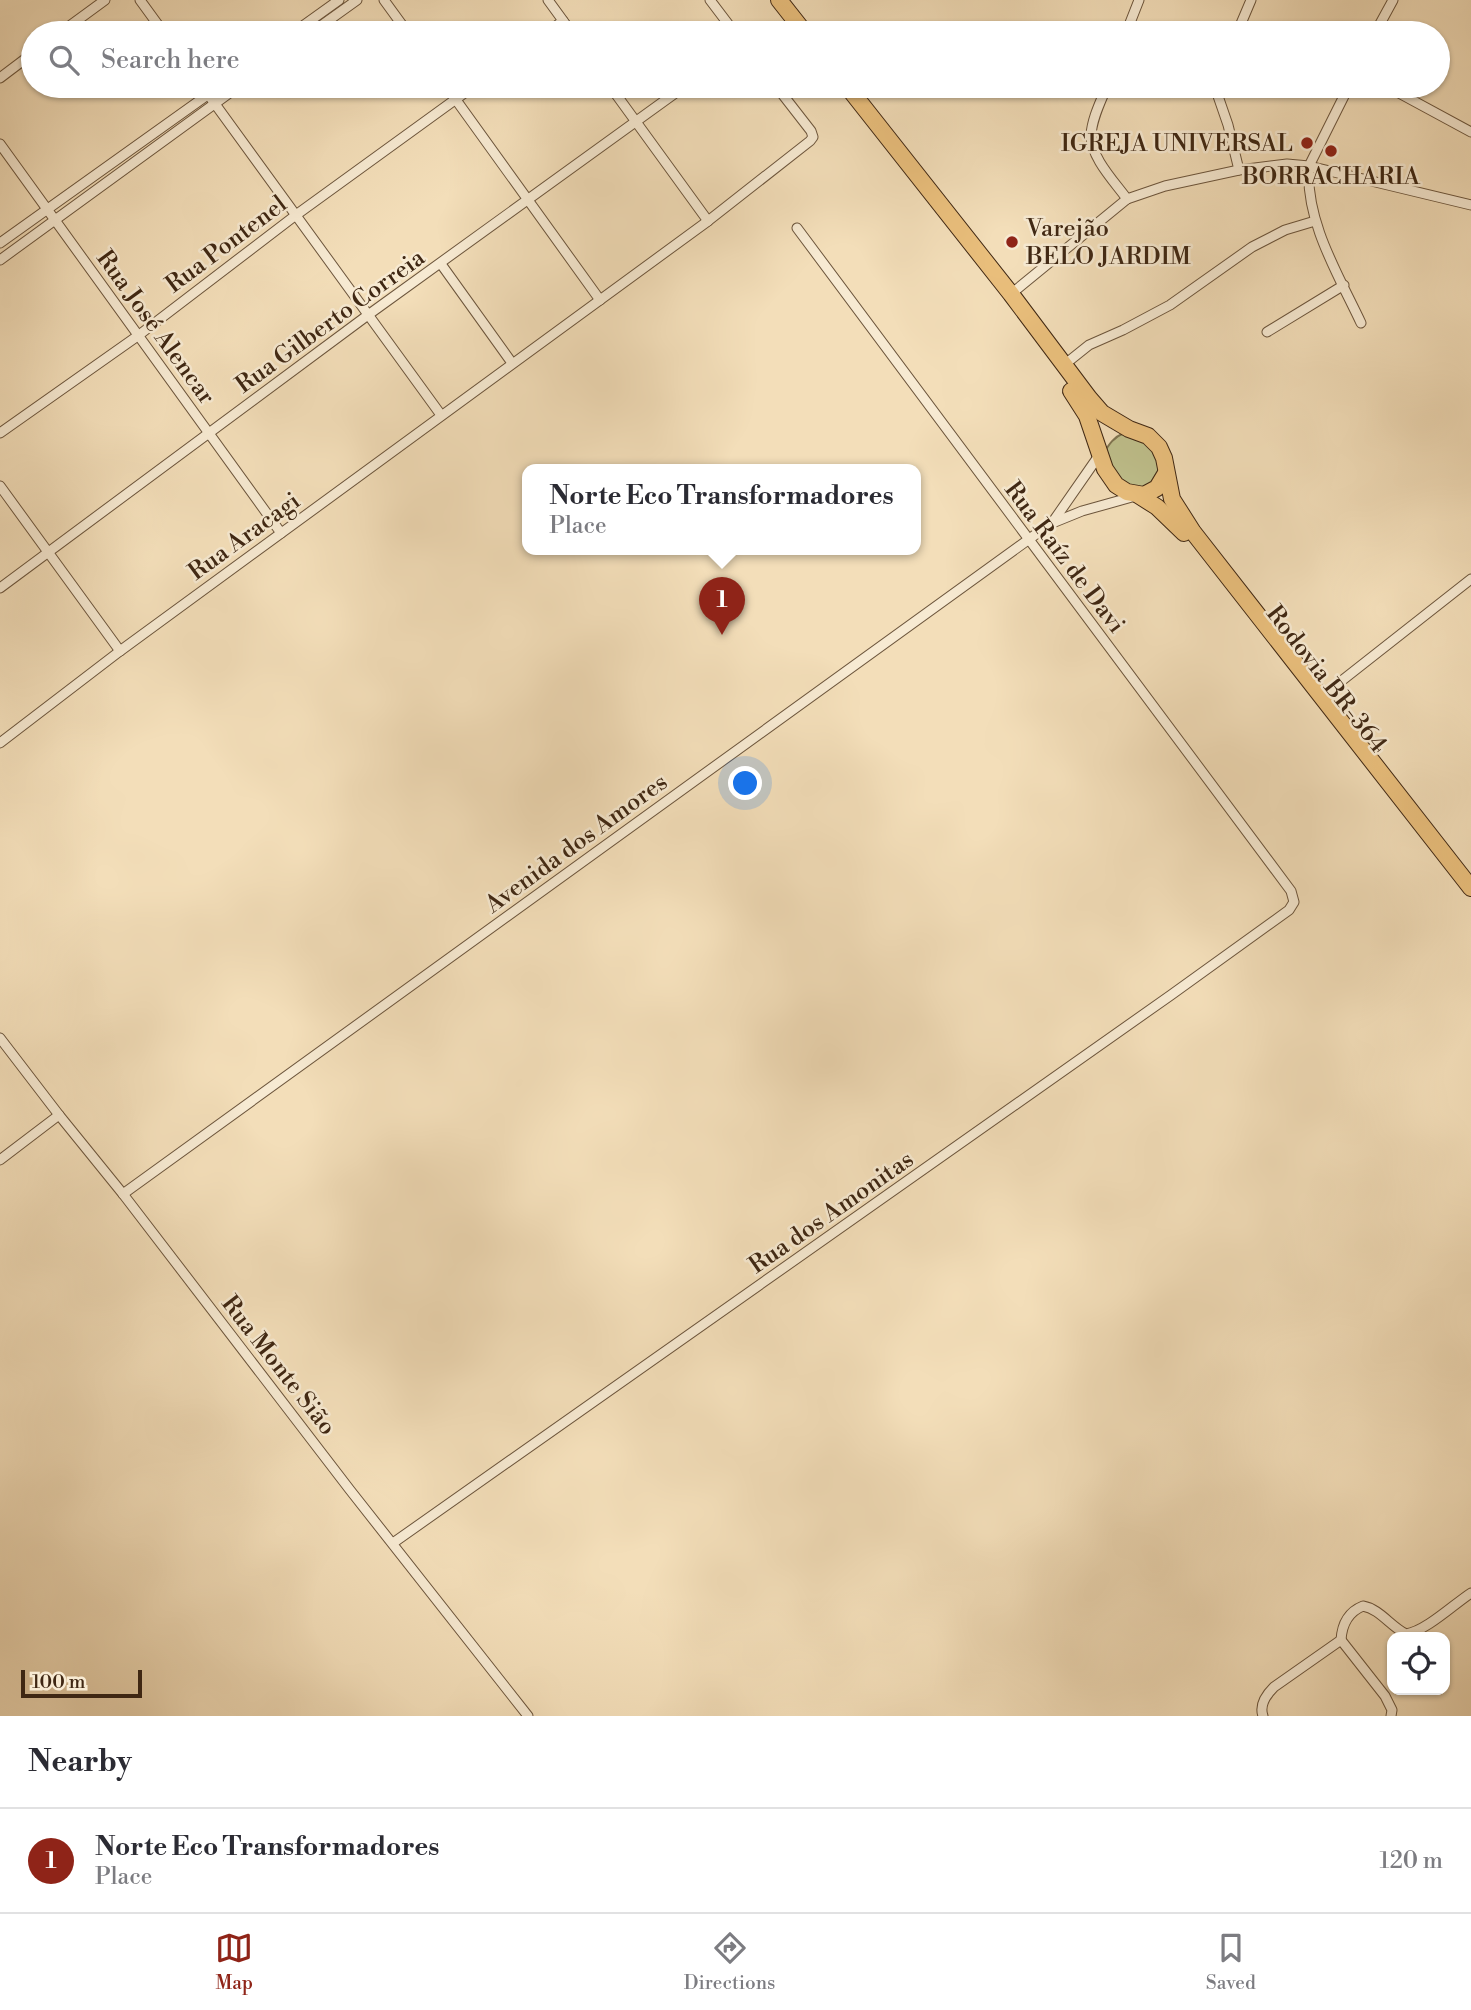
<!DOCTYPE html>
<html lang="en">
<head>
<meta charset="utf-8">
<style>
  :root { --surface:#fff; --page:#f7f7f7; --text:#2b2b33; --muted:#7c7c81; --line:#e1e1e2; --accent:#8f2418 }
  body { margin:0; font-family:"Libre Bodoni",serif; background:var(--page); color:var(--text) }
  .controls { position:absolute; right:21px; bottom:21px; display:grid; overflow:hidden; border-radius:14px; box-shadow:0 2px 5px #0004 }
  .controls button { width:63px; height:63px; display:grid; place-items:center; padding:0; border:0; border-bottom:2px solid var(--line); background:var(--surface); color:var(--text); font:35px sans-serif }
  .scale { position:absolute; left:21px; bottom:18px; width:121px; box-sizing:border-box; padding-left:7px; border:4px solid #3f2713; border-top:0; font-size:19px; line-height:24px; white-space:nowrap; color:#3f2713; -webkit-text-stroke:5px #f7ead2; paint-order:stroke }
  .you { position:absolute; left:746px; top:784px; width:24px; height:24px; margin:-18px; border:5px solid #fff; border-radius:50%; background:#1a73e8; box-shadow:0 0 0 10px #1a73e833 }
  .badge { display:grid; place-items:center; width:46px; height:46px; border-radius:50%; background:var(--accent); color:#fff; font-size:23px; font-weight:700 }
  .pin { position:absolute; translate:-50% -58px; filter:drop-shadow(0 2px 4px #0008) }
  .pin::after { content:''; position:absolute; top:37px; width:24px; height:21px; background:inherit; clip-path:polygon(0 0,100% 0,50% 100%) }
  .popup { position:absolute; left:522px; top:464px; width:399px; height:91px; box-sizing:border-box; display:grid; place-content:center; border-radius:14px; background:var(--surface); filter:drop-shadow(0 2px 5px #0005); font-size:23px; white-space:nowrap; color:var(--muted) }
  .popup b { font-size:26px; color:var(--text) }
  .popup::after { content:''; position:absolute; left:50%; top:100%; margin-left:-14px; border:14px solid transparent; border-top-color:var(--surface) }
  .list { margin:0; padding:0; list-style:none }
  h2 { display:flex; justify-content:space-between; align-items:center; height:91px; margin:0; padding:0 28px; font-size:30px }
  h2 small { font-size:23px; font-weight:400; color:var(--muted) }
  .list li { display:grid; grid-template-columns:46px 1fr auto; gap:21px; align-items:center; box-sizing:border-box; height:105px; padding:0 28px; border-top:2px solid var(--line) }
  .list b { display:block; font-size:26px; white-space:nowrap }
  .list p { margin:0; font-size:23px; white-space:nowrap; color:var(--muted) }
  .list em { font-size:23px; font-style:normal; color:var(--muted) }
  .icon { flex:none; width:38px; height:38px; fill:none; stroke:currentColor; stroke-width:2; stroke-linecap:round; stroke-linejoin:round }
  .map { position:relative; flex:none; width:1471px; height:1716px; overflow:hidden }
  .search { position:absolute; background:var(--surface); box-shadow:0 2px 5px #0004; left:21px; right:21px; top:21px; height:77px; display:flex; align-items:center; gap:18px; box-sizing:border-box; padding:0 24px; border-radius:38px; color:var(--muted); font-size:26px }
  .sheet { height:196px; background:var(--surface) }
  nav { display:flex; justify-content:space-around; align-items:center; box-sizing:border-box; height:98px; border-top:2px solid var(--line); background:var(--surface); font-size:19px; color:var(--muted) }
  nav a { display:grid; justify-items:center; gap:4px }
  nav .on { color:var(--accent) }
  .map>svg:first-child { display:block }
</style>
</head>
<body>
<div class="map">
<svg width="1471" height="1716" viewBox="0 0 1471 1716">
  <rect width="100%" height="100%" fill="#f3deb9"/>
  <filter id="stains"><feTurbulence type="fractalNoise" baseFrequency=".00286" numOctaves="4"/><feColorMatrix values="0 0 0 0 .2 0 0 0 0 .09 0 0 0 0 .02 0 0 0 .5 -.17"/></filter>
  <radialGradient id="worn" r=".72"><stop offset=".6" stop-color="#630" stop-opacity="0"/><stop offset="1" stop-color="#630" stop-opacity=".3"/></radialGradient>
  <path fill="#bfc08c" stroke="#7f7450" stroke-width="2" d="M1124 433C1149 436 1161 454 1158 479L1142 491 1122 484 1104 453C1109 444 1114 437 1124 433Z"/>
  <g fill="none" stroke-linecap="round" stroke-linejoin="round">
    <defs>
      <g id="street">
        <polyline points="140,0 164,33"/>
        <polyline points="384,0 408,33"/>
        <polyline points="548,0 572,33"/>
        <polyline points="710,0 735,33"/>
        <polyline points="60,33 105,0"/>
        <polyline points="293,33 339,0"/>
        <polyline points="311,33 357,0"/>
        <polyline points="546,33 563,21"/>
        <polyline points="1126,33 1139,0"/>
        <polyline points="1237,33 1251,0"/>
        <polyline points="1375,33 1393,0"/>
        <polyline points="0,78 33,53"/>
        <polyline points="202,86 441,415"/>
        <polyline points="446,86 600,300"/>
        <polyline points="610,86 708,221"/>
        <path d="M1107 86C1101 101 1092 118 1091 135 1091 158 1114 181 1127 199"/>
        <polyline points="1218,86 1218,96 1228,125 1239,170"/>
        <polyline points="1386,86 1471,132"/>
        <polyline points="0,144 281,533"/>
        <polyline points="0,243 220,86"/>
        <polyline points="0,260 239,86"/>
        <polyline points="441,264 512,363"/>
        <polyline points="1011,294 1127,199 1165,186 1239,170 1287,164 1309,166 1349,86"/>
        <path d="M1361 323C1338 274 1305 221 1309 166L1471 205"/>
        <polyline points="1267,332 1344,285"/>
        <polyline points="1064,365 1089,345 1123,330 1170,305 1252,247 1285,230 1315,221"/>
        <polyline points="0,433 139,335 296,215 474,86"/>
        <polyline points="0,486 120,651"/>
        <polyline points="1052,523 1100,454"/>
        <polyline points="0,588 368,315 685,86"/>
        <polyline points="1321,697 1471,579"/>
        <polyline points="0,743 120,651 708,221 810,141 813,137 811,131 776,86"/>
        <polyline points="0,1038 59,1115 123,1194 350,1490 528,1716"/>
        <polyline points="0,1160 59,1115"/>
        <polyline points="123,1194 1050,524 1082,511 1132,497"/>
        <polyline points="393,1543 1171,995 1289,910 1294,902 1291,891 797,228"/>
        <path d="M1341 1640C1342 1624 1348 1612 1363 1606 1380 1609 1390 1626 1406 1634 1426 1631 1454 1604 1471 1593"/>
        <path d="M1263 1716C1259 1705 1266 1695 1274 1687L1341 1640 1385 1696 1392 1710 1391 1716"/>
      </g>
      <g id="highway">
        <polyline points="779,0 805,33"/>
        <polyline points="847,86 1011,294 1089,398 1102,413 1129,429 1148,436 1159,447 1164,458 1172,499 1193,532 1471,888"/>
        <polyline points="1071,391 1087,416 1105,469 1116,485 1127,492 1144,495 1157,488 1166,473"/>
        <polyline points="1138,495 1157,507 1184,533"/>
      </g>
    </defs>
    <use href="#street" stroke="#6c553c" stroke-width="11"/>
    <use href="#highway" stroke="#3f2713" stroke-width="18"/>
    <use href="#street" stroke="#f7ead2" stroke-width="9"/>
    <use href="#highway" stroke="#eabf7c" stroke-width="16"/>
  </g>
  <g fill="#8f2418" stroke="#f7ead2" stroke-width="2.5">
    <circle cx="1307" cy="143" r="7"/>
    <circle cx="1331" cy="151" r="7"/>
    <circle cx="1012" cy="242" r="7"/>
  </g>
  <g text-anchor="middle" stroke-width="5" stroke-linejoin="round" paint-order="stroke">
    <g font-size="24" fill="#3f2713" stroke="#f7ead2" text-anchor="end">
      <text x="1293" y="151">IGREJA UNIVERSAL</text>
      <text x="1331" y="184" text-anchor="middle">BORRACHARIA</text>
      <text x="1026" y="236" text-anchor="start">Varejão<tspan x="1026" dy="28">BELO JARDIM</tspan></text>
    </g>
    <g font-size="24" fill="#3f2713" stroke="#f7ead2">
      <text transform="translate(226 244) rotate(-37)" y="8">Rua Pontenel</text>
      <text transform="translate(330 321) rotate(-36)" y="8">Rua Gilberto Correia</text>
      <text transform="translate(156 327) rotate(54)" y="8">Rua José Alencar</text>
      <text transform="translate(244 536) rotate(-36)" y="8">Rua Aracagi</text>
      <text transform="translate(1065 557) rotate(53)" y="8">Rua Raíz de Davi</text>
      <text transform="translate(1327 679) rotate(52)" y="8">Rodovia BR-364</text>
      <text transform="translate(576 843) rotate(-36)" y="8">Avenida dos Amores</text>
      <text transform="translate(831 1212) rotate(-35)" y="8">Rua dos Amonitas</text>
      <text transform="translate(279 1365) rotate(52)" y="8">Rua Monte Sião</text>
    </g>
  </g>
  <rect width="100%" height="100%" filter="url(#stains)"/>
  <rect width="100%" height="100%" fill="url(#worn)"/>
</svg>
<div class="controls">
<button><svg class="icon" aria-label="locate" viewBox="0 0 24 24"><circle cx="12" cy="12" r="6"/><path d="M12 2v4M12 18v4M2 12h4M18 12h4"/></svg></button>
</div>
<div class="scale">100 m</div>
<div class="you"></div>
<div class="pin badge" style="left:722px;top:635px">1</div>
<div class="popup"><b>Norte Eco Transformadores</b>Place</div>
<div class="search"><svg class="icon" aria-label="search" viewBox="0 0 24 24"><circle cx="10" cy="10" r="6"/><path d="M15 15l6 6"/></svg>Search here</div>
</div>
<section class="sheet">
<h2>Nearby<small></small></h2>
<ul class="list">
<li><span class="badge">1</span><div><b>Norte Eco Transformadores</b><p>Place</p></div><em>120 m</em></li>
</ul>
</section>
<nav>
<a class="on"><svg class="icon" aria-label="map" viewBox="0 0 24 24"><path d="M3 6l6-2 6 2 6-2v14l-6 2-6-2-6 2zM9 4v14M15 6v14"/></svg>Map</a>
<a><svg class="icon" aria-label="directions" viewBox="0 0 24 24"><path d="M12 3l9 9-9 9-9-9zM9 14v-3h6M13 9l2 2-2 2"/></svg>Directions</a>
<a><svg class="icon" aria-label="saved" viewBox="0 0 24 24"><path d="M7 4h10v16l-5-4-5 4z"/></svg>Saved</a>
</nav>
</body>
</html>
